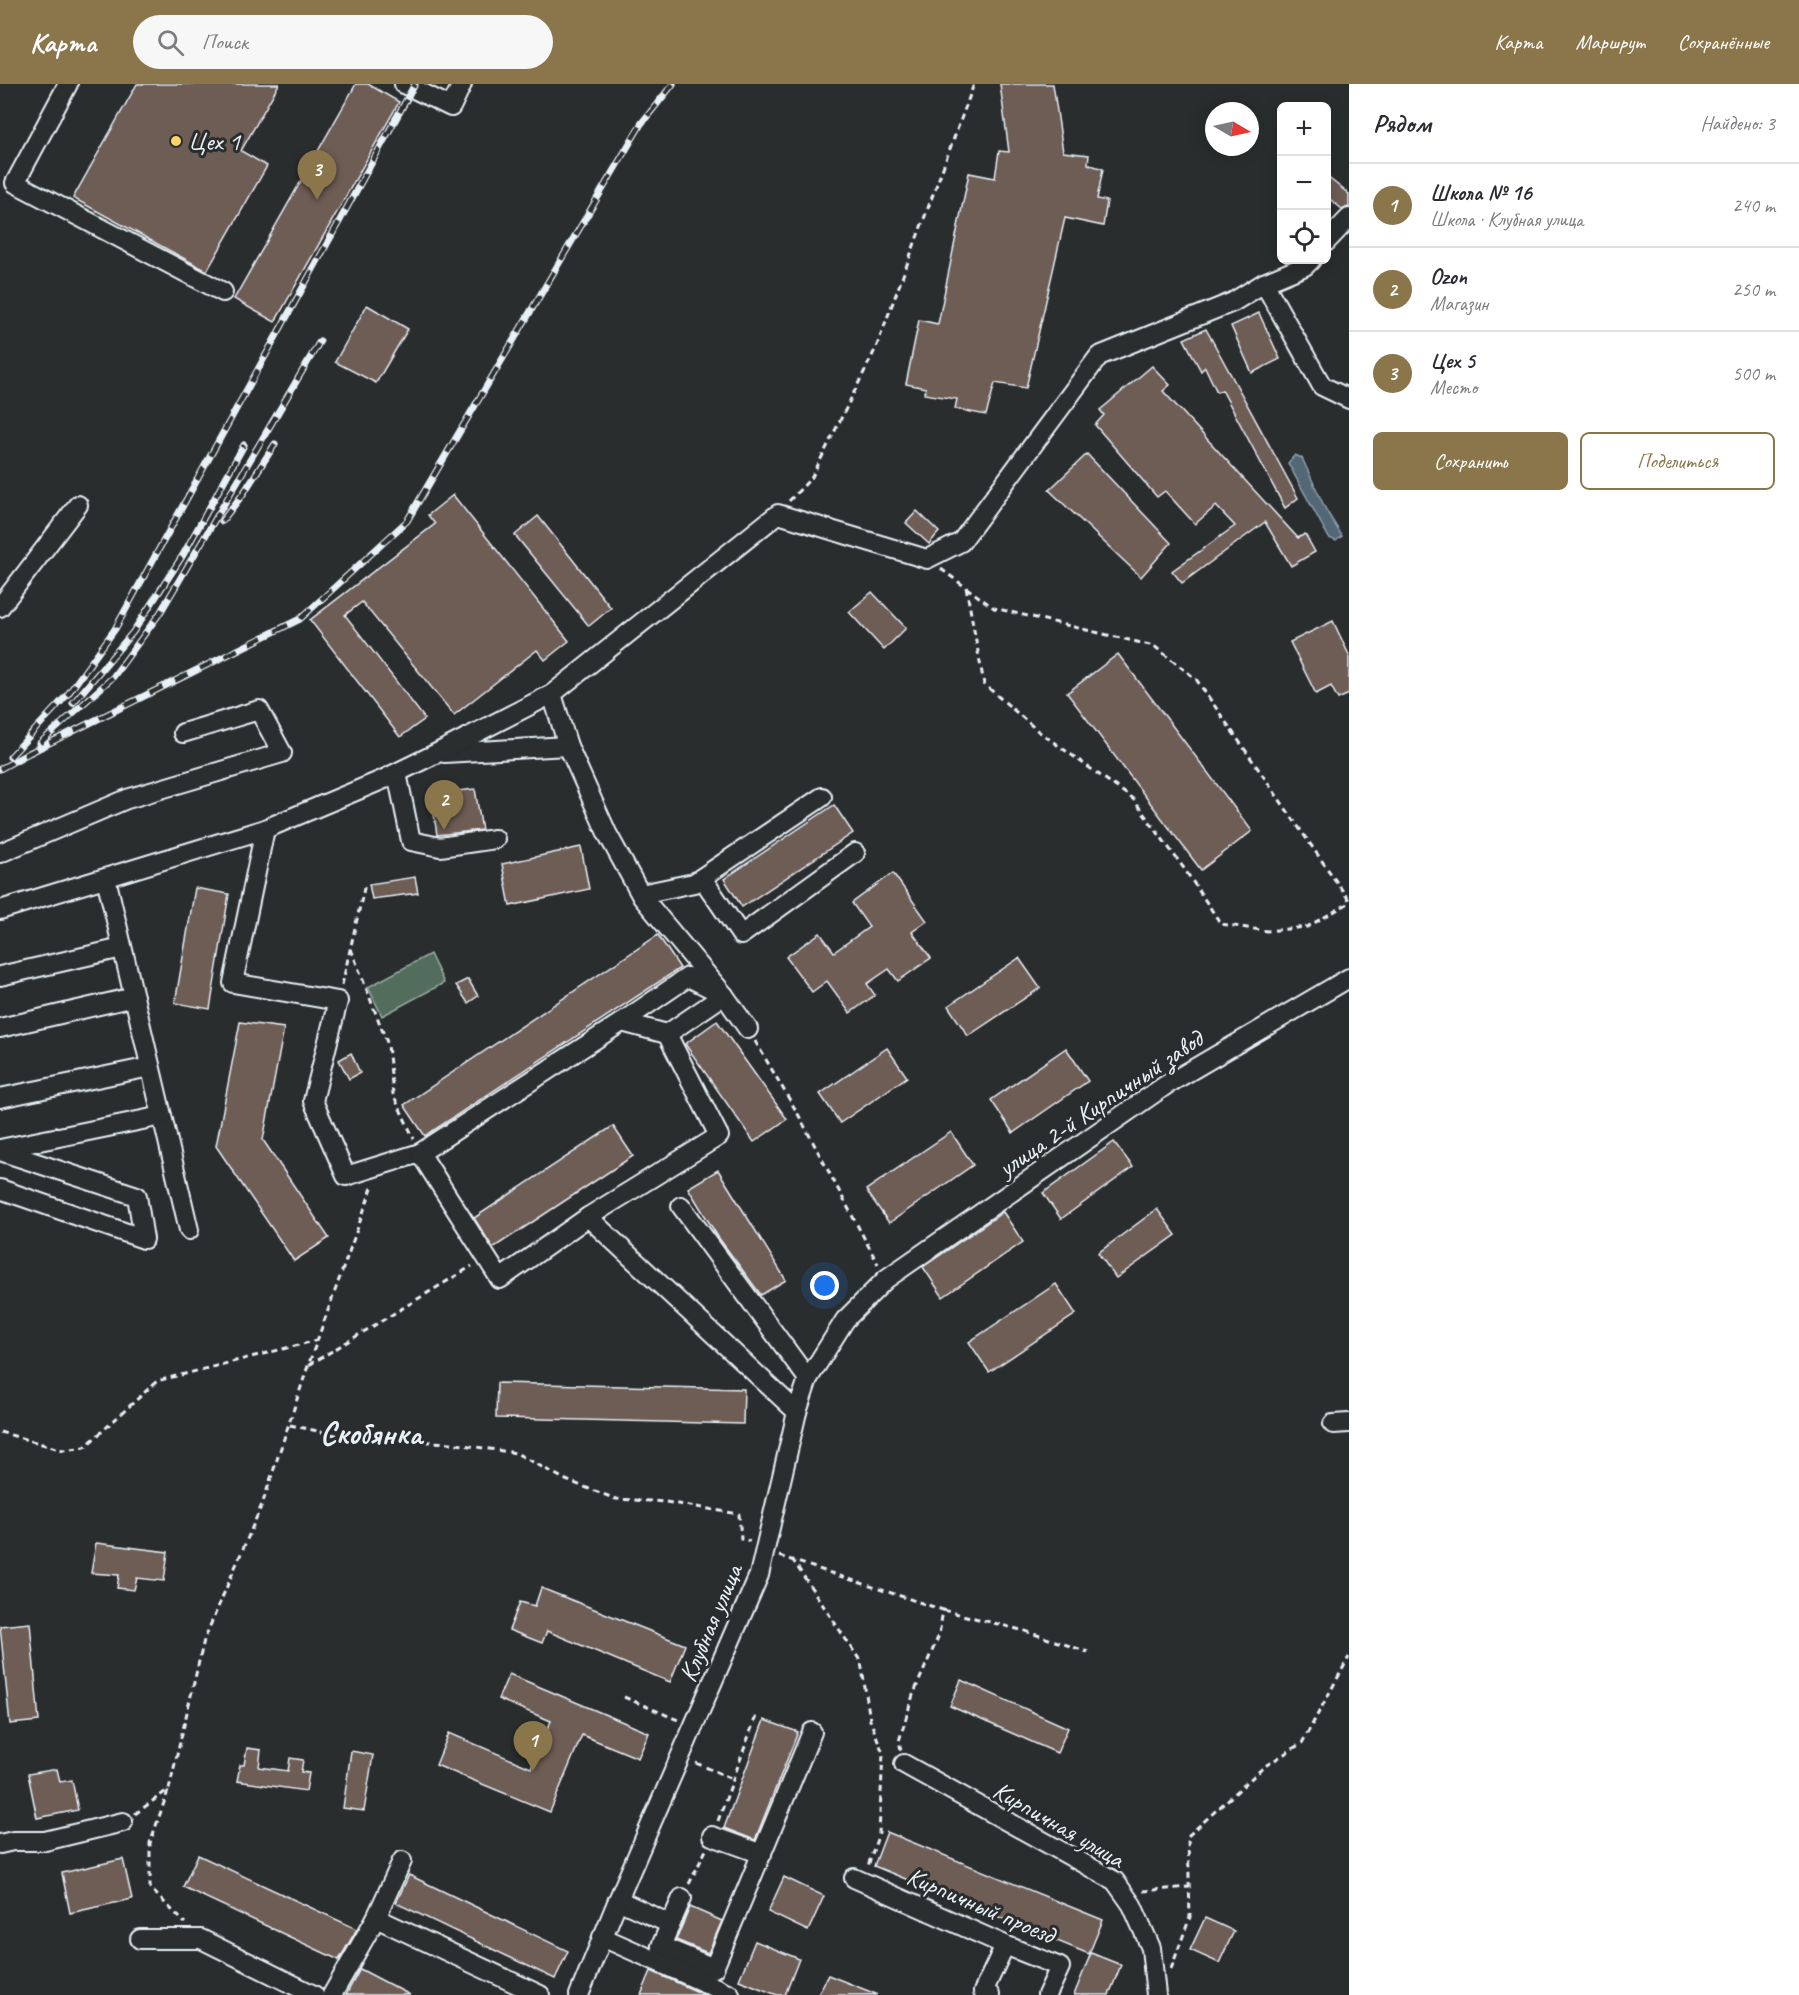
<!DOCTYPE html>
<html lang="ru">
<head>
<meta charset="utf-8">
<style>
  :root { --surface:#fff; --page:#f7f7f7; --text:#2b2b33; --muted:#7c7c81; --line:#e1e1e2; --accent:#8a764a }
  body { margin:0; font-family:Caveat,sans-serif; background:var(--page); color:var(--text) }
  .controls { position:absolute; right:18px; top:18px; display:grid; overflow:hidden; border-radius:9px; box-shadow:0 3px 15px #0003 }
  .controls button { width:54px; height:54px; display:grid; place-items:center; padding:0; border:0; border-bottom:2px solid var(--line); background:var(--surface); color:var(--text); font:30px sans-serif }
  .compass { position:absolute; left:1205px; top:18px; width:54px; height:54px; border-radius:50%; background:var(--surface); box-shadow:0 3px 15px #0003; rotate:99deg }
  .you { position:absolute; left:825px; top:1202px; width:21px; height:21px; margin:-15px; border:4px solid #fff; border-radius:50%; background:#1a73e8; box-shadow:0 0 0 9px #1a73e833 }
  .badge { display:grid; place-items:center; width:39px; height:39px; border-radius:50%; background:var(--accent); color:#fff; font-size:20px; font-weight:700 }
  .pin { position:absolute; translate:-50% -50px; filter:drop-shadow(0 2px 3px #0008) }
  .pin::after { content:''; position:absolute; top:32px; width:21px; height:18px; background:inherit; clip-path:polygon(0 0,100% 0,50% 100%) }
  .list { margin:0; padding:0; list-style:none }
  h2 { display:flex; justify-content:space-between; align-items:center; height:78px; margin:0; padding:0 24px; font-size:26px }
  h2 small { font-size:20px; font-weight:400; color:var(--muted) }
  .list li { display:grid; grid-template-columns:39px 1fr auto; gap:18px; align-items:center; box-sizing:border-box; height:84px; padding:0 24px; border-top:2px solid var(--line) }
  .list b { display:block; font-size:22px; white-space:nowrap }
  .list p { margin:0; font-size:20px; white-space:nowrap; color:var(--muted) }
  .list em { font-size:20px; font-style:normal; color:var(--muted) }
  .actions { display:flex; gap:12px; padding:18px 24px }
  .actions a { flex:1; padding:14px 0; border:2px solid var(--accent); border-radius:9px; text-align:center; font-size:21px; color:var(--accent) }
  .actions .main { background:var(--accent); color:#fff }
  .icon { flex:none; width:33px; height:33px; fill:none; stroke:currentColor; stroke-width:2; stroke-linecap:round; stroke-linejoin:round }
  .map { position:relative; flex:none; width:1349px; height:1911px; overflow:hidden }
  header { display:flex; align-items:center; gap:36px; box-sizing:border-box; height:84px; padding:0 30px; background:var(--accent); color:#fff }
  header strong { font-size:28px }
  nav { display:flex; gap:33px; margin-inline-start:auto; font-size:21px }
  .search { width:420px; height:54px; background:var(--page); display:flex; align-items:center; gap:15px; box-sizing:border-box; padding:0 21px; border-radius:33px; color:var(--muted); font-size:22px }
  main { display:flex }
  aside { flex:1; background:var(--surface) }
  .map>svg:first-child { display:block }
</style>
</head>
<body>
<header>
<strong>Карта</strong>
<div class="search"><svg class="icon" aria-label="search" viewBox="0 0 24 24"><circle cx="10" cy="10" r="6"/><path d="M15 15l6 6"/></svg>Поиск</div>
<nav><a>Карта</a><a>Маршрут</a><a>Сохранённые</a></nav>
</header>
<main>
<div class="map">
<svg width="1349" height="1911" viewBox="0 0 1349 1911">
  <rect width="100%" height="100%" fill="#2a2d2e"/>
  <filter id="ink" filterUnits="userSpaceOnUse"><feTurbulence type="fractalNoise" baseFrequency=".0167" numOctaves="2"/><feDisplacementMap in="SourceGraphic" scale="12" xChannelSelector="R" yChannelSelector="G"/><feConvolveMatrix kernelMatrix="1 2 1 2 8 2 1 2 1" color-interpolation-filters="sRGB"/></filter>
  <g filter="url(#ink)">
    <polygon fill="#526d5c" stroke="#9dafaa" stroke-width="1.5" points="430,870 444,899 382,932 368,903"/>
    <polygon fill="#536877" stroke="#8f9fab" stroke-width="1.5" points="1295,371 1302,374 1326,426 1342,452 1336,457 1329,454 1288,379"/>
    <g fill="#6e5d55" stroke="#e8f1f8" stroke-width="1.5">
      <polygon points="137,0 279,0 241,67 267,82 207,187 73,114"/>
      <polygon points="356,0 368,0 399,18 275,238 234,215"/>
      <polygon points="1000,0 1053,0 1063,68 1089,71 1088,80 1103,85 1097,115 1107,117 1103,142 1065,134 1026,304 995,299 986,331 955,325 957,315 924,310 926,304 906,300 919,236 938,240 969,89 995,94 999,67 1009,68"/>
      <polygon points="1326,92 1349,110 1349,123 1342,125 1326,112"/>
      <polygon points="367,221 408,245 376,299 335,278"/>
      <polygon points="1259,229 1280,275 1252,289 1231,242"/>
      <polygon points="1206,245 1298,414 1285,424 1222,306 1217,308 1205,283 1201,287 1184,255"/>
      <polygon points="1152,282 1170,301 1163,307 1298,454 1305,450 1315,468 1291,482 1265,438 1182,499 1172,487 1235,442 1216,422 1195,440 1165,407 1157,413 1095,341 1104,331 1100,326"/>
      <polygon points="1087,370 1171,459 1141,493 1049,406"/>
      <polygon points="453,411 569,557 545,576 537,566 454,631 362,518 345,531 425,635 400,653 310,536 435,440 428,431"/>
      <polygon points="917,427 939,448 929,460 906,439"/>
      <polygon points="538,432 611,524 589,542 515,451"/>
      <polygon points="872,508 906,544 884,566 849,528"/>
      <polygon points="1333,537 1349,571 1349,610 1338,615 1331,602 1316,610 1290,558"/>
      <polygon points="1118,570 1252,747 1201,786 1067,609"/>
      <polygon points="475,705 482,746 437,751 431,710"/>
      <polygon points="834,721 853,749 742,823 724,795"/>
      <polygon points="581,763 589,805 510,822 502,780"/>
      <polygon points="893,789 927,837 912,848 931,874 898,897 889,885 867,900 875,911 850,929 827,897 812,908 786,873 820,849 834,868 869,843 852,819"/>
      <polygon points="415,793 418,809 372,815 369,800"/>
      <polygon points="195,804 229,810 210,925 175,919"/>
      <polygon points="658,851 680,884 425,1052 404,1021"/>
      <polygon points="1019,874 1040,904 968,952 948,922"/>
      <polygon points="468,895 478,912 468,919 456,901"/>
      <polygon points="717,937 787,1035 754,1058 685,960"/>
      <polygon points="240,938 284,944 263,1056 329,1154 294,1177 216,1062"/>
      <polygon points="887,964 907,993 840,1039 820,1010"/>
      <polygon points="1066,964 1088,997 1013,1049 991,1016"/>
      <polygon points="351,969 360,989 349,995 339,976"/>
      <polygon points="613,1042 633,1072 493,1164 474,1134"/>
      <polygon points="951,1048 973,1081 889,1139 866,1106"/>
      <polygon points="1114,1058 1133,1083 1061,1135 1043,1109"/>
      <polygon points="718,1086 786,1196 761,1211 718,1153 688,1104"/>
      <polygon points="1157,1125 1176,1151 1116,1194 1098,1169"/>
      <polygon points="1003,1128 1023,1158 943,1213 923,1183"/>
      <polygon points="1056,1200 1076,1230 989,1288 969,1258"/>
      <polygon points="497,1299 744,1305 743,1340 496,1334"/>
      <polygon points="96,1459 168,1468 164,1497 137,1494 134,1506 117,1504 119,1491 91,1489"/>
      <polygon points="541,1504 685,1561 670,1598 547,1547 542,1559 509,1546 520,1518 535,1522"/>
      <polygon points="30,1539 39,1637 10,1640 0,1542"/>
      <polygon points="509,1590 649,1649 638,1674 582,1651 550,1728 436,1681 449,1649 531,1684 551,1637 498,1615"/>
      <polygon points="961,1596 1068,1644 1057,1669 950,1622"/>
      <polygon points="764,1636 798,1648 755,1756 724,1744"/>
      <polygon points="247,1664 261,1666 259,1683 288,1687 290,1674 303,1676 301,1688 309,1689 306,1707 237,1697 240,1681 244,1681"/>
      <polygon points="351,1667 373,1671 364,1727 343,1724"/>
      <polygon points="57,1685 60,1698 72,1696 78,1726 37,1734 28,1690"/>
      <polygon points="887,1748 1103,1836 1089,1870 874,1782"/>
      <polygon points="198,1771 357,1845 339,1876 183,1803"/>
      <polygon points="123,1775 132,1815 70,1829 62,1789"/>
      <polygon points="409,1791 568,1867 555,1895 396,1819"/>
      <polygon points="784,1793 824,1812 808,1847 768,1828"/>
      <polygon points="690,1823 722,1837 708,1869 676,1856"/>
      <polygon points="1205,1834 1234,1847 1219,1879 1190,1866"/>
      <polygon points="755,1857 799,1875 785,1911 777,1911 739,1896"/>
      <polygon points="1091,1869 1121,1881 1109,1911 1074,1911"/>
      <polygon points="360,1885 410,1911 346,1911"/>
      <polygon points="651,1887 705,1911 641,1911"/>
      <polygon points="828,1891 876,1910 876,1911 818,1911"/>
    </g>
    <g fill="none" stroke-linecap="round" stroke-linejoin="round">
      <defs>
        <g id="minor">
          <polyline points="68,0 15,99 223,208"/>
          <polyline points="404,0 451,23 462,0"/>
          <polyline points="1326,158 1349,134"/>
          <polyline points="1264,199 1322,302 1349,315"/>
          <polyline points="0,523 78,421"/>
          <polyline points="552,610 568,662 607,749 642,813 724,911 748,945"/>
          <polyline points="444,669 568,662"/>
          <polyline points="397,689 411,757 440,763 495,755"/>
          <polyline points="265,745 233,899 338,917 313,1017 346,1092 420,1069 622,938"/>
          <polyline points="0,769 127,715 282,669 259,626 183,649"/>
          <polyline points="106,794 189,1146"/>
          <polyline points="702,794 741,851 855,769"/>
          <polyline points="641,810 694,799 822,713"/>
          <polyline points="0,826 265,745 382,696 435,670 552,610 778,430 927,475 961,458 1099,272 1233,218 1264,199 1305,182 1311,176"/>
          <polyline points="0,892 122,864"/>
          <polyline points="0,944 134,913"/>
          <polyline points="667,950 724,911"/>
          <polyline points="0,1014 150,983"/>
          <polyline points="0,1065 162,1032"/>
          <polyline points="0,1067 137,1112 144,1155 0,1105"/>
          <polyline points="420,1069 500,1195 588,1133 719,1052 667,950 622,938 688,893 724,911"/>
          <polyline points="681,1122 808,1295"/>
          <polyline points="588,1133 797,1328"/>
          <polyline points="1333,1340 1349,1339"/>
          <polyline points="904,1680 1115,1797 1132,1821 1151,1864 1156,1911"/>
          <polyline points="712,1752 762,1770"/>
          <polyline points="0,1760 13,1757 45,1757 123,1738"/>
          <polyline points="854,1794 1005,1861 1060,1883 1047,1911"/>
          <polyline points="682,1814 661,1862 714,1884 812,1648"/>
          <polyline points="618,1816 670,1840"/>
          <polyline points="376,1834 540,1911"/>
          <polyline points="602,1853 730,1910"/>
          <polyline points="140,1855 201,1855 314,1911"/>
          <polyline points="332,1911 376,1834 402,1777"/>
          <polyline points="579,1911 618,1816 759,1491 797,1328 808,1295 845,1236 886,1195 1166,1001 1349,894"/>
          <polyline points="990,1911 983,1908 1005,1861"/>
        </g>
      </defs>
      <use href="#minor" stroke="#e8f1f8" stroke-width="22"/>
      <g stroke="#e8f1f8" stroke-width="3" stroke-dasharray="6 4.5" stroke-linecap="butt">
        <polyline points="789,417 812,393 876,264 974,0"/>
        <polyline points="941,485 994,524 1154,562 1196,595 1349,816"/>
        <polyline points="966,503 984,600 1038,647 1133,715 1183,783 1221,840 1267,847 1307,843 1349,819"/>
        <polyline points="351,865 388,961 393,1010 414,1055"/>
        <polyline points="342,901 365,800"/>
        <polyline points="755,957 798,1030 878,1180"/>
        <polyline points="309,1281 472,1182"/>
        <polyline points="290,1341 345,1353 450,1359 516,1369 566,1396 616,1415 666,1418 739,1430 741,1455 750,1457"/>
        <polyline points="0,1348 63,1366 85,1363 157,1297 318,1256"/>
        <polyline points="779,1472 943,1526 939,1551 913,1611 899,1657 901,1666"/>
        <polyline points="792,1475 861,1578 870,1636 883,1669 879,1749 868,1782"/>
        <polyline points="943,1526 1025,1547 1088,1568"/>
        <polyline points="624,1613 678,1636"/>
        <polyline points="696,1679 733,1695"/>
        <polyline points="168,1707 150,1759 150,1804 185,1839"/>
        <polyline points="135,1730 169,1705 204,1556 263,1418 308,1282 373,1101"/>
        <polyline points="718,1737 756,1632"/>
        <polyline points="689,1800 706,1766"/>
        <polyline points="1143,1807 1189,1803"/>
        <polyline points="1171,1885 1190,1833 1188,1752 1265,1682 1302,1659 1349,1573"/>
      </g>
      <use href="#minor" stroke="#2a2d2e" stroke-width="18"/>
      <defs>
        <g id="rail">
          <polyline points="222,437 243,410 275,360"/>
          <polyline points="73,619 133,548 183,471 244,361"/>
          <polyline points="40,659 113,593 160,529 320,257"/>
          <polyline points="10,673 68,610 115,545 415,0"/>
          <polyline points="0,685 29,669 300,535 407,437 641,40 673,0"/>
        </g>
      </defs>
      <use href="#rail" stroke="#e8f1f8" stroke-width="7"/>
      <use href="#rail" stroke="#2a2d2e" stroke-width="4.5" stroke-dasharray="14" stroke-linecap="butt"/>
    </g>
  </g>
  <circle fill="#ffd166" stroke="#2a2d2e" stroke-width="2" cx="176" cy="57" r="6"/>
  <g text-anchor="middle" stroke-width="6" stroke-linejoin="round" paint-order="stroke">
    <g font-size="26" fill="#e8f1f8" stroke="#2a2d2e" text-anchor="start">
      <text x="188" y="66">Цех 1</text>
    </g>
    <g font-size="26" fill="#e8f1f8" stroke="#2a2d2e">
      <text transform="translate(1100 1019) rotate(-34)" y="9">улица 2-й Кирпичный завод</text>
      <text transform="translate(710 1539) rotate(-67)" y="9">Клубная улица</text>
      <text transform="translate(1059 1740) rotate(30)" y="9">Кирпичная улица</text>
      <text transform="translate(981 1821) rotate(23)" y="9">Кирпичный проезд</text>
    </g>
    <g font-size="32" font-weight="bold" fill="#e8f1f8" stroke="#2a2d2e">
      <text x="371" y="1360">Скобянка</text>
    </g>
  </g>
</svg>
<div class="controls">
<button>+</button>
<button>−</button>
<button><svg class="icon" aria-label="locate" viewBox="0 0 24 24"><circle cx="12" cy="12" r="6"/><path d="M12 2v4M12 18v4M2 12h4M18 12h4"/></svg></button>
</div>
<svg class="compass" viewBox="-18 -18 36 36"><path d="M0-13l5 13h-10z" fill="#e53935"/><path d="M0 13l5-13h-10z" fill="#7c7c81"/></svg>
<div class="you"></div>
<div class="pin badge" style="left:533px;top:1687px">1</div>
<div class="pin badge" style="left:444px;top:746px">2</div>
<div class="pin badge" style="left:317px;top:116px">3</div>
</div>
<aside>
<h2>Рядом<small>Найдено: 3</small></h2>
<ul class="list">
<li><span class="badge">1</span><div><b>Школа № 16</b><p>Школа · Клубная улица</p></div><em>240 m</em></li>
<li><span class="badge">2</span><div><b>Ozon</b><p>Магазин</p></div><em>250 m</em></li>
<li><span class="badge">3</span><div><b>Цех 5</b><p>Место</p></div><em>500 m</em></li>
</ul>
<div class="actions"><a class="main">Сохранить</a><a>Поделиться</a></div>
</aside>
</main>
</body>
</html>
